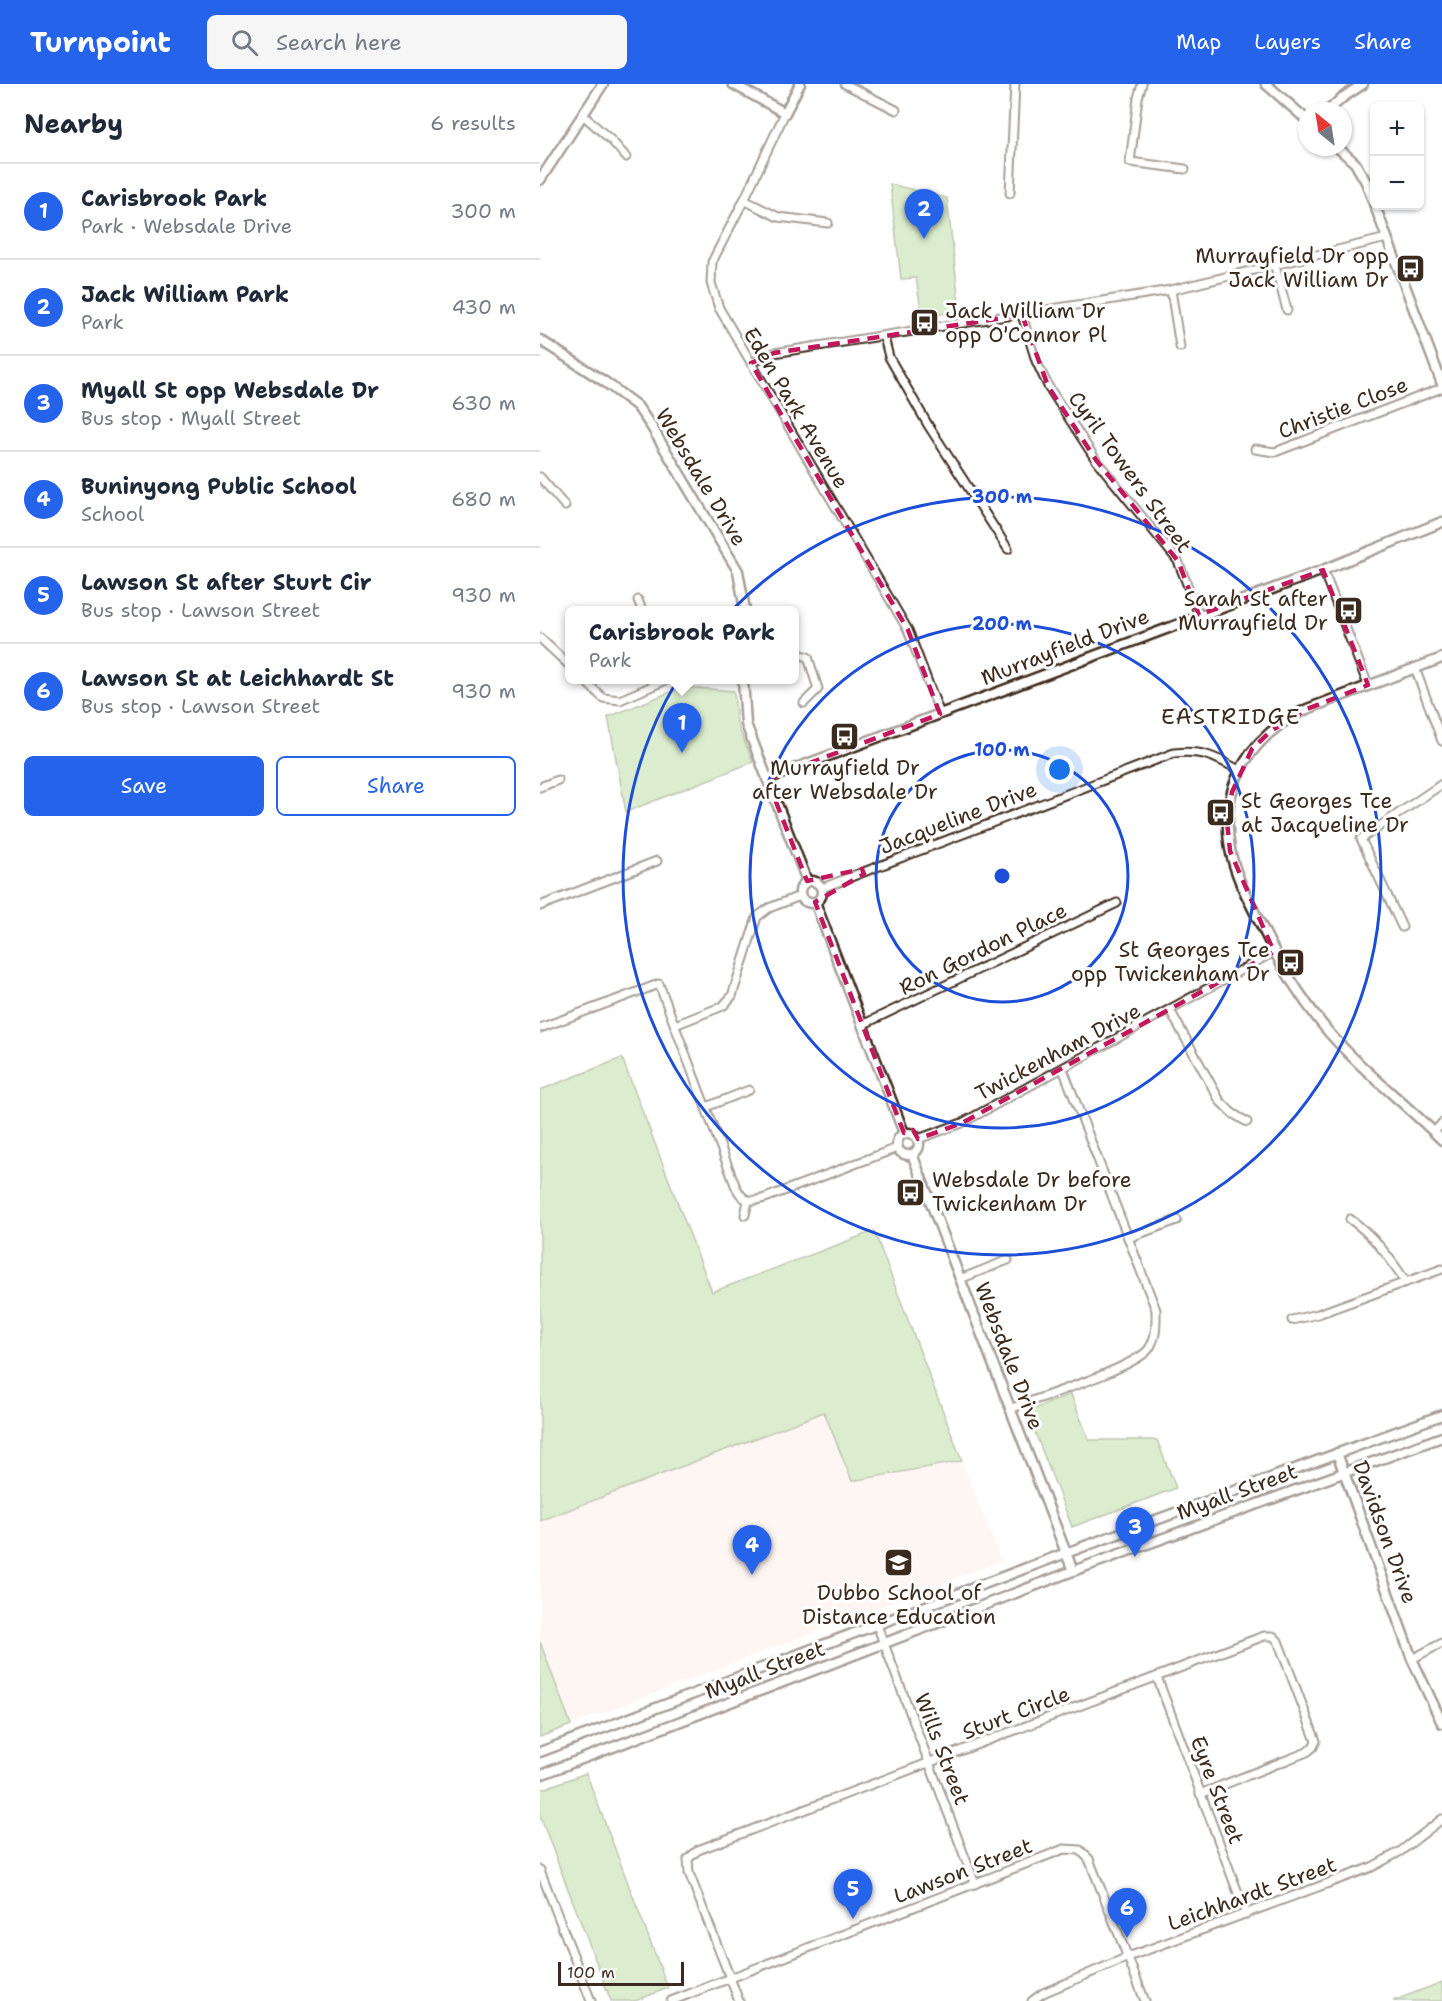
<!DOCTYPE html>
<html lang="en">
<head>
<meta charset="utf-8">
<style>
  :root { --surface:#fff; --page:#f6f6f7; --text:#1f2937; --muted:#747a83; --line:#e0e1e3; --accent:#2563eb }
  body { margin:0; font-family:"Shantell Sans",sans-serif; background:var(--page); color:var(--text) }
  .controls { position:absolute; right:18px; top:18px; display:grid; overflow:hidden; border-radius:9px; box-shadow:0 2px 4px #0004 }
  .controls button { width:54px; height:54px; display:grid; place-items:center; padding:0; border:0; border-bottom:2px solid var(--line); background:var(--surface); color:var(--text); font:30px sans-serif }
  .compass { position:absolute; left:758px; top:18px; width:54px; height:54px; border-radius:50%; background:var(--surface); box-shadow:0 2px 4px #0004; rotate:330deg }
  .scale { position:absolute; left:18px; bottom:15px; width:126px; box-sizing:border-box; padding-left:6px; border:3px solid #3b2a1e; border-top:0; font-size:16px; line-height:21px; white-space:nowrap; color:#3b2a1e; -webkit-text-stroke:4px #fff; paint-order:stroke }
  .you { position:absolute; left:520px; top:686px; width:21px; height:21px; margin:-15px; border:4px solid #fff; border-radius:50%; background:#1a73e8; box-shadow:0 0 0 9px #1a73e833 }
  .badge { display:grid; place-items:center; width:39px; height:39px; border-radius:50%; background:var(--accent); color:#fff; font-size:20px; font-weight:700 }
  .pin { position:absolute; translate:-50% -50px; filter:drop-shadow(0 2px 3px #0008) }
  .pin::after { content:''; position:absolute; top:32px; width:21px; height:18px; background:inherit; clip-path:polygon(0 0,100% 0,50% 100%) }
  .popup { position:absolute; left:25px; top:522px; width:234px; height:78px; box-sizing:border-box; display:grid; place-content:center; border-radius:9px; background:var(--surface); filter:drop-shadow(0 2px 4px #0005); font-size:20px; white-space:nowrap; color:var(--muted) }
  .popup b { font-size:22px; color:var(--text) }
  .popup::after { content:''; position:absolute; left:50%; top:100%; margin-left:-12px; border:12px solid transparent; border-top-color:var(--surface) }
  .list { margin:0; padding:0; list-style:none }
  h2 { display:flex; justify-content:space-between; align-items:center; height:78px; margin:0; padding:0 24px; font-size:26px }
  h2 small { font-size:20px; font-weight:400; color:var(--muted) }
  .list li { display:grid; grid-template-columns:39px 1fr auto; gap:18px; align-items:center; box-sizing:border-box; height:96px; padding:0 24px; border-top:2px solid var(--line) }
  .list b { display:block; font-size:22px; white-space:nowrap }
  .list p { margin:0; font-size:20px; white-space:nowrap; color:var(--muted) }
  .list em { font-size:20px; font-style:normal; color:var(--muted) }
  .actions { display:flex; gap:12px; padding:18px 24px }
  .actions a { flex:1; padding:14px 0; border:2px solid var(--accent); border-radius:9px; text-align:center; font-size:21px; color:var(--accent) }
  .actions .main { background:var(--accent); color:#fff }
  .icon { flex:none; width:33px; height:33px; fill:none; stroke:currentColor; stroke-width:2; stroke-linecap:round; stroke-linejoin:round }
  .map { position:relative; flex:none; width:902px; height:1917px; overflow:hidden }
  header { display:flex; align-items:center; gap:36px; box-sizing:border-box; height:84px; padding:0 30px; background:var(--accent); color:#fff }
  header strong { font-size:28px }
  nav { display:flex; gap:33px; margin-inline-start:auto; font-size:21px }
  .search { width:420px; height:54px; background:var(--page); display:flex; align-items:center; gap:15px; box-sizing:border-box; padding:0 21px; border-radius:9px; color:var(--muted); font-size:22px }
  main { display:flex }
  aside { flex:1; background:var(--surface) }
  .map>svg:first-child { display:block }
</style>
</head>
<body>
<header>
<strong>Turnpoint</strong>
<div class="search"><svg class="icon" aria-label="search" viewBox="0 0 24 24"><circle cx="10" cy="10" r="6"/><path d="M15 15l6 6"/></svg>Search here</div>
<nav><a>Map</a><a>Layers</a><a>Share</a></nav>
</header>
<main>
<aside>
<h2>Nearby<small>6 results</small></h2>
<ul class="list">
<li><span class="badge">1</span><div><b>Carisbrook Park</b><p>Park · Websdale Drive</p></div><em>300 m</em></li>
<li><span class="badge">2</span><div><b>Jack William Park</b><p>Park</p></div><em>430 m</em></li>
<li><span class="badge">3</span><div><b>Myall St opp Websdale Dr</b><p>Bus stop · Myall Street</p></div><em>630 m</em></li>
<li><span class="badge">4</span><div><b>Buninyong Public School</b><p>School</p></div><em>680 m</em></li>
<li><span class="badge">5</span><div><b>Lawson St after Sturt Cir</b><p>Bus stop · Lawson Street</p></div><em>930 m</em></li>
<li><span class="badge">6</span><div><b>Lawson St at Leichhardt St</b><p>Bus stop · Lawson Street</p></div><em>930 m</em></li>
</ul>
<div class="actions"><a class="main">Save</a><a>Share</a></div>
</aside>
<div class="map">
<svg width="902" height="1917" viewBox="0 0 902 1917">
  <rect width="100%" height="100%" fill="#fff"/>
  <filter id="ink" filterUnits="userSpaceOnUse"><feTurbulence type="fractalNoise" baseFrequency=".0167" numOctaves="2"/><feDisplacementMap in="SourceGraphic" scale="12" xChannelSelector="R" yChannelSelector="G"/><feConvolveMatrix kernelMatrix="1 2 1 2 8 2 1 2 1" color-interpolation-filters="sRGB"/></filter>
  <g filter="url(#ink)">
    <polygon fill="#fcece5" points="285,1328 312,1397 422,1377 461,1477 31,1641 0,1558 0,1437"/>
    <g fill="#b0d792" stroke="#768058" stroke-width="1.5">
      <polygon points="350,100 407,114 420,227 382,233 376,194 361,195"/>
      <polygon points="143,603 194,607 197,639 213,678 86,728 68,633"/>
      <polygon points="82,974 172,1208 334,1147 422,1377 312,1397 284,1328 0,1437 0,1006"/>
      <polygon points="531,1310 549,1356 617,1356 636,1404 532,1443 487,1328"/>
      <polygon points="0,1558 31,1641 0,1653"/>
      <polygon points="46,1689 128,1904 95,1917 71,1917 0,1732 0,1706"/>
      <polygon points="902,1898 902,1917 853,1917"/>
    </g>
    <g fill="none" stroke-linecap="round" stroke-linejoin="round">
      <defs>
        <g id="minor">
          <polyline points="305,0 356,26"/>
          <polyline points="602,0 598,14 590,78 645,85"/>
          <polyline points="245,29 204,116 172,178 171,199 179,224 368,546 400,630"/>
          <polyline points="43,31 72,57 86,73"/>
          <polyline points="470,109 475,0"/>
          <polyline points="204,116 238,133 288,139"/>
          <polyline points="735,182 747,226"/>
          <polyline points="631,206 640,263"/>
          <polyline points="482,231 496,277 508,302 556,376 638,477 659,531"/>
          <polyline points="344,253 349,273 388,341 468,465"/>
          <polyline points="211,279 234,269 631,206 847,154"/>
          <polyline points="715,365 735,368 902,304"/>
          <polyline points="0,393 25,422"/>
          <polyline points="783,486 828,601"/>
          <polyline points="98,516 102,526"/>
          <polyline points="0,554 30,582"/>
          <polyline points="255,569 268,573 278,605 264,619"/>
          <polyline points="875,584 902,657"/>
          <polyline points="44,596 63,614 80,616 126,596"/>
          <polyline points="0,703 18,696"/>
          <path d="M282 804 634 669C664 666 675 673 701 687"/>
          <polyline points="0,822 117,777"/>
          <polyline points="862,843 821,755 902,700"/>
          <polyline points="630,926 680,1017 692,1029 707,1038"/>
          <polyline points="135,941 183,922 192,912 217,833 229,824 260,812"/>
          <polyline points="322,941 577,819"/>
          <path d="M0 944 119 900 195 1101C202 1117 209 1119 225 1114L357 1064"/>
          <polyline points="166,1023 209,1006"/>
          <polyline points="894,1048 902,1039"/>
          <polyline points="378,1055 422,1039 734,868"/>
          <polyline points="205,1131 208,1117"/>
          <path d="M810 1135C834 1152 850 1174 866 1198"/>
          <polyline points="588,1154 637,1136"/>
          <polyline points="420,1195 468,1176"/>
          <polyline points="752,1236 778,1230 902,1185"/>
          <path d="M470 1325C498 1314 591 1285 608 1266 617 1254 616 1240 616 1226L523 985"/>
          <polyline points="337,1541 435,1800"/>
          <polyline points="872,1575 902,1559"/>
          <polyline points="617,1593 706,1830"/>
          <polyline points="0,1786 51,1917"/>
          <polyline points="131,1917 524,1765 540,1766 549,1775 605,1917"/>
          <polyline points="199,1917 149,1789 148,1775 158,1766 724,1552 733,1552 738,1557 776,1657 773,1663 767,1668 660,1710"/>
          <polyline points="492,1917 503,1909 588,1873 832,1783 861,1767 902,1735"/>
        </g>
        <g id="tertiary">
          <polyline points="193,0 245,29 260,0"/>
          <polyline points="726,0 767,36"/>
          <polyline points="788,27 802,14 823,0"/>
          <polyline points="797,63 815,79 826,98 902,300"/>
          <polyline points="0,96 63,0"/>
          <polyline points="0,256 65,298 97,322 111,342 198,487 205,526"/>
          <path d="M902 574 767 625C710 652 679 701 690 765 695 792 709 817 721 841 739 879 760 913 786 945 819 984 865 1019 902 1056"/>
          <polyline points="203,596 206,640 267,797"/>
          <polyline points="227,695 783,486 902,438"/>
          <circle cx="271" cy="808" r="11"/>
          <polyline points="275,818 364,1049"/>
          <circle cx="368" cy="1060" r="11"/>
          <polyline points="372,1070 533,1487"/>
          <polyline points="797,1369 872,1575 902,1639"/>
          <polyline points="0,1668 526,1469 902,1331"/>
          <polyline points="0,1691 533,1487 902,1353"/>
        </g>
      </defs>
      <use href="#minor" stroke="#3b2a1e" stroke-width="11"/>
      <use href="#tertiary" stroke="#3b2a1e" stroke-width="13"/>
      <use href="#minor" stroke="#fff" stroke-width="7"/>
      <use href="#tertiary" stroke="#fff" stroke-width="8"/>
    </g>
  </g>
  <path d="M0 0H902V1917H0ZM482 231 508 302 556 376 638 477 659 531 783 486 828 601 767 625 731 647 712 665 692 708 687 737 690 767 734 868 422 1039 378 1055 373 1046 364 1049 275 818 324 790 322 785 267 797 227 695 400 630 368 546 211 279 234 269Z" fill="#fff" fill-opacity=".55" fill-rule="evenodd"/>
  <path fill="none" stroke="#c2185b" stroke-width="4.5" stroke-dasharray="12 8" stroke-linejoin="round" d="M482 231 508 302 556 376 638 477 659 531 783 486 828 601 767 625 731 647 712 665 692 708 687 737 690 767 734 868 422 1039 378 1055 373 1046 364 1049 275 818 324 790 322 785 267 797 227 695 400 630 368 546 211 279 234 269Z"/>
  <g fill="none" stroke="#1d4ed8" stroke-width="3">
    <circle cx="462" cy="792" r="126"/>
    <circle cx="462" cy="792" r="252"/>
    <circle cx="462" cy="792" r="379"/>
  </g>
  <defs>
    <symbol id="bus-square" viewBox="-11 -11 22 22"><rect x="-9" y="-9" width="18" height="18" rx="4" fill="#3b2a1e" stroke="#fff"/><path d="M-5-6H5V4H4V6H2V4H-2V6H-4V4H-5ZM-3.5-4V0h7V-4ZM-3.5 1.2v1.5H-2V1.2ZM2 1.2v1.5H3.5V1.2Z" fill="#fff"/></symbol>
    <symbol id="school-square" viewBox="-11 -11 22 22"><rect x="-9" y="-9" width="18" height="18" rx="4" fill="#3b2a1e" stroke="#fff"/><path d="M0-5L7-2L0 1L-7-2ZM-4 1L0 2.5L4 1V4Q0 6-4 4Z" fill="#fff"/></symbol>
  </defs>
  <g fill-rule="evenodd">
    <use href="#bus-square" x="854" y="168" width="33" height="33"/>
    <use href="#bus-square" x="368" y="222" width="33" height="33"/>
    <use href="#bus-square" x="792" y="510" width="33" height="33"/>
    <use href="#bus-square" x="288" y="636" width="33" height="33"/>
    <use href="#bus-square" x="664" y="712" width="33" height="33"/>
    <use href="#bus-square" x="734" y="862" width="33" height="33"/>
    <use href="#bus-square" x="354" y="1092" width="33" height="33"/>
    <use href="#school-square" x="342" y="1462" width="33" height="33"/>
  </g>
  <g text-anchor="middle" stroke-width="6" stroke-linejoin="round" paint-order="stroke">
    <g font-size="21" fill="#3b2a1e" stroke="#fff" text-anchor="end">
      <text x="849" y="179">Murrayfield Dr opp<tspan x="849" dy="24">Jack William Dr</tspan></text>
      <text x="405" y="234" text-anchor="start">Jack William Dr<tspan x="405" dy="24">opp O'Connor Pl</tspan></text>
      <text x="788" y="522">Sarah St after<tspan x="788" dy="24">Murrayfield Dr</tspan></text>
      <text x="305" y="691" text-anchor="middle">Murrayfield Dr<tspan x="305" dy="24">after Websdale Dr</tspan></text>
      <text x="701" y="724" text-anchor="start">St Georges Tce<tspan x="701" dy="24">at Jacqueline Dr</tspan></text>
      <text x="730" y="873">St Georges Tce<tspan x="730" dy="24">opp Twickenham Dr</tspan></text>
      <text x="392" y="1103" text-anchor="start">Websdale Dr before<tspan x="392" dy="24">Twickenham Dr</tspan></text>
      <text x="359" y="1516" text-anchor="middle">Dubbo School of<tspan x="359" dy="24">Distance Education</tspan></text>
    </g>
    <g font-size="21" fill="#3b2a1e" stroke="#fff">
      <text transform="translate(256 324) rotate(59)" y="7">Eden Park Avenue</text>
      <text transform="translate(803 324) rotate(-21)" y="7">Christie Close</text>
      <text transform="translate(590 388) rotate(54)" y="7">Cyril Towers Street</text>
      <text transform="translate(161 393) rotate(59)" y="7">Websdale Drive</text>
      <text transform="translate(525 563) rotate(-21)" y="7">Murrayfield Drive</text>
      <text transform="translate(418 734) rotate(-21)" y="7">Jacqueline Drive</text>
      <text transform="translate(443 865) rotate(-26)" y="7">Ron Gordon Place</text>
      <text transform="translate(518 968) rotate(-28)" y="7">Twickenham Drive</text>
      <text transform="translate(469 1272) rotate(69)" y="7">Websdale Drive</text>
      <text transform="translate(697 1408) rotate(-20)" y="7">Myall Street</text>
      <text transform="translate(845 1448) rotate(70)" y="7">Davidson Drive</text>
      <text transform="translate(225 1586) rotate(-21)" y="7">Myall Street</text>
      <text transform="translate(476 1629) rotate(-21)" y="7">Sturt Circle</text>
      <text transform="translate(402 1665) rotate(69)" y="7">Wills Street</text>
      <text transform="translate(677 1706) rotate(69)" y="7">Eyre Street</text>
      <text transform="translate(423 1787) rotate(-21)" y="7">Lawson Street</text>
      <text transform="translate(712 1810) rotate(-20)" y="7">Leichhardt Street</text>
    </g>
    <g font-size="22" letter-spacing="1.5" fill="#3b2a1e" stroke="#fff">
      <text x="691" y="640">EASTRIDGE</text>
    </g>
  </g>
  <circle cx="462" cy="792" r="9" fill="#1d4ed8" stroke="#fff" stroke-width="3"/>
  <g font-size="18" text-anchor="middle" font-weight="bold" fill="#1d4ed8" stroke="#fff" stroke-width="6" stroke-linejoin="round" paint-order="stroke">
    <text x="462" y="419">300 m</text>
    <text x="462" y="546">200 m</text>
    <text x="462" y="672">100 m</text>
  </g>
</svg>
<div class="controls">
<button>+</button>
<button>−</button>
</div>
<svg class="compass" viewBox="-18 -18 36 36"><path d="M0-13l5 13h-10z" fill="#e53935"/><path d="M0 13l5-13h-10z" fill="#747a83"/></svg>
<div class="scale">100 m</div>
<div class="you"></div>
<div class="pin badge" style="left:142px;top:669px">1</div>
<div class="popup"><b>Carisbrook Park</b>Park</div>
<div class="pin badge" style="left:384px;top:155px">2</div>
<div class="pin badge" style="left:595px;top:1473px">3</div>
<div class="pin badge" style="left:212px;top:1491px">4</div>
<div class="pin badge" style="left:313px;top:1835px">5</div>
<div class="pin badge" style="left:587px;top:1854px">6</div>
</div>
</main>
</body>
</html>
